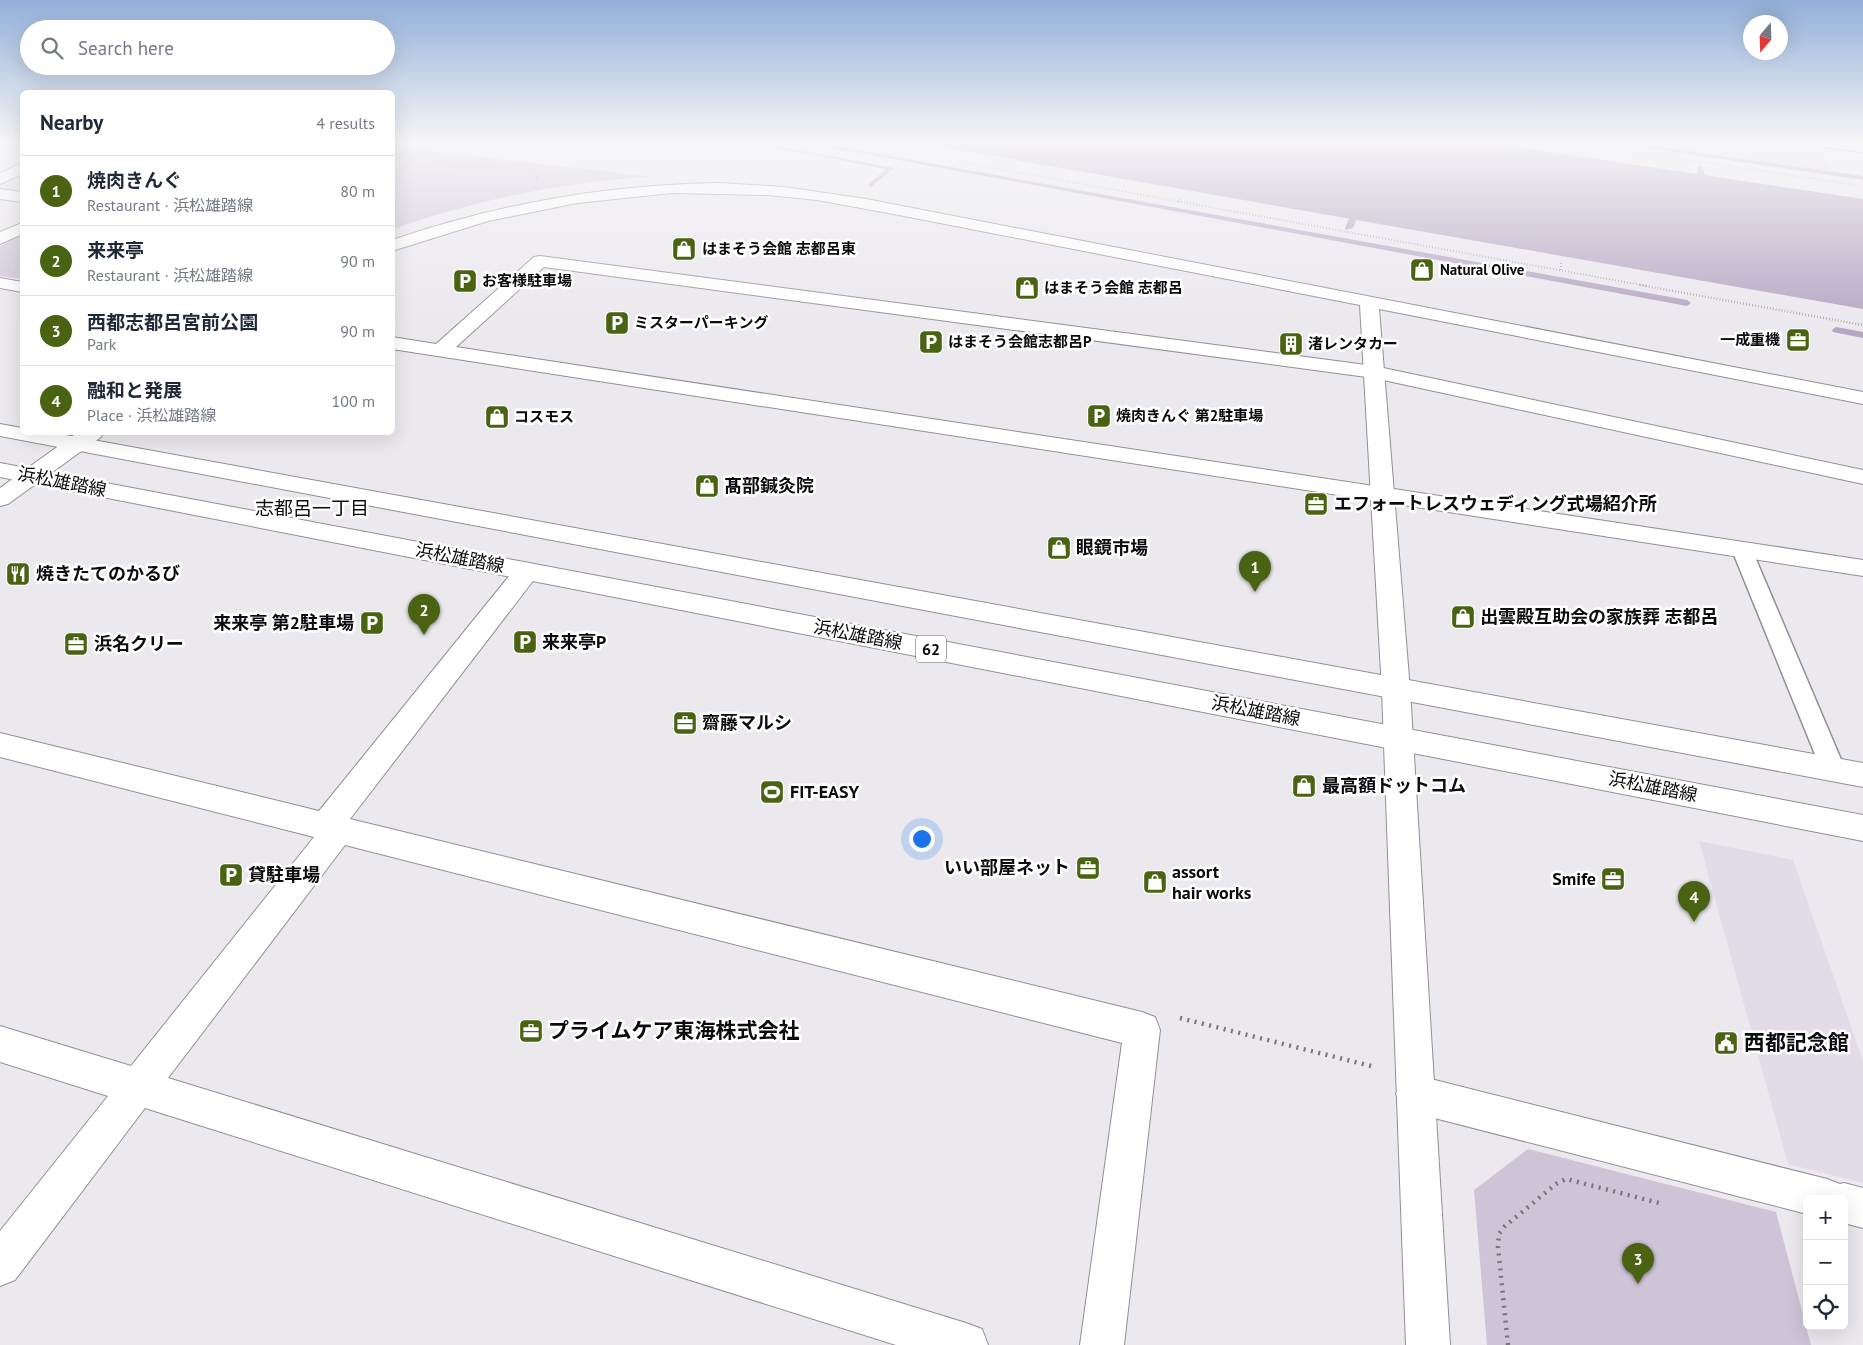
<!DOCTYPE html>
<html lang="en">
<head>
<meta charset="utf-8">
<style>
  :root { --surface:#fff; --page:#f2f2f3; --text:#1f2937; --muted:#747a83; --line:#e0e1e3; --accent:#496313 }
  body { margin:0; font-family:"PT Sans","Noto Sans JP",sans-serif; background:var(--page); color:var(--text) }
  .controls { position:absolute; right:15px; bottom:15px; display:grid; overflow:hidden; border-radius:8px; box-shadow:0 5px 20px #0002 }
  .controls button { width:45px; height:45px; display:grid; place-items:center; padding:0; border:0; border-bottom:1px solid var(--line); background:var(--surface); color:var(--text); font:25px sans-serif }
  .compass { position:absolute; left:1743px; top:15px; width:45px; height:45px; border-radius:50%; background:var(--surface); box-shadow:0 5px 20px #0002; rotate:199deg }
  .you { position:absolute; left:921px; top:838px; width:18px; height:18px; margin:-12px; border:4px solid #fff; border-radius:50%; background:#1a73e8; box-shadow:0 0 0 8px #1a73e833 }
  .badge { display:grid; place-items:center; width:32px; height:32px; border-radius:50%; background:var(--accent); color:#fff; font-size:16px; font-weight:700 }
  .pin { position:absolute; translate:-50% -41px; filter:drop-shadow(0 1px 2px #0008) }
  .pin::after { content:''; position:absolute; top:26px; width:18px; height:15px; background:inherit; clip-path:polygon(0 0,100% 0,50% 100%) }
  .list { margin:0; padding:0; list-style:none }
  h2 { display:flex; justify-content:space-between; align-items:center; height:65px; margin:0; padding:0 20px; font-size:21px }
  h2 small { font-size:16px; font-weight:400; color:var(--muted) }
  .list li { display:grid; grid-template-columns:32px 1fr auto; gap:15px; align-items:center; box-sizing:border-box; height:70px; padding:0 20px; border-top:1px solid var(--line) }
  .list b { display:block; font-size:19px; white-space:nowrap }
  .list p { margin:0; font-size:16px; white-space:nowrap; color:var(--muted) }
  .list em { font-size:16px; font-style:normal; color:var(--muted) }
  .icon { flex:none; width:28px; height:28px; fill:none; stroke:currentColor; stroke-width:2; stroke-linecap:round; stroke-linejoin:round }
  .map { position:relative; flex:none; width:1863px; height:1345px; overflow:hidden }
  .search { position:absolute; background:var(--surface); box-shadow:0 5px 20px #0002; left:20px; top:20px; width:375px; height:55px; display:flex; align-items:center; gap:12px; box-sizing:border-box; padding:0 18px; border-radius:28px; color:var(--muted); font-size:19px }
  .panel { position:absolute; background:var(--surface); box-shadow:0 5px 20px #0002; left:20px; top:90px; width:375px; height:345px; border-radius:8px }
  .map>svg:first-child { display:block }
</style>
</head>
<body>
<div class="map">
<svg width="1863" height="1345" viewBox="0 0 1863 1345">
  <rect width="100%" height="100%" fill="#ebe8ee"/>
  <g fill="#e2dce9">
    <polygon points="1594,139 1817,140 1834,174"/>
    <polygon points="1699,841 1793,860 1863,1061 1863,1183 1788,1164"/>
  </g>
  <g fill="#cdc4d8">
    <path d="M393 147 653 177C565 181 476 200 393 229Z"/>
    <polygon points="22,235 22,279 0,276 0,246"/>
    <polygon points="1528,1149 1776,1212 1811,1345 1487,1345 1474,1190"/>
  </g>
  <polygon fill="#b4a7c3" points="897,139 1465,139 1863,199 1863,309"/>
  <g fill="none" stroke-linecap="round" stroke-linejoin="round">
    <g fill="#b4a7c3" fill-rule="evenodd">
      <polygon points="729,139 740,139 894,168 871,187 869,186 869,184 886,169"/>
      <polygon points="785,139 796,139 1687,300 1691,303 1687,306"/>
      <polygon points="1587,139 1601,139 1863,176 1863,180"/>
      <polygon points="1700,165 1703,167 1707,190 1703,192 1699,190 1697,167"/>
      <polygon points="1356,203 1363,205 1353,228 1346,230 1345,228"/>
      <polygon points="1836,327 1863,332 1863,338 1833,332 1832,330"/>
    </g>
    <defs>
      <g id="lane">
        <polygon points="1829,140 1863,144 1863,152 1825,147 1823,144"/>
        <polygon points="1742,543 1749,545 1752,550 1845,769 1842,776 1833,779 1824,776 1821,769 1732,550 1735,545"/>
      </g>
      <g id="street">
        <polygon points="22,163 22,174 0,184 0,173"/>
        <polygon points="0,189 22,192 22,202 0,199"/>
        <polygon points="22,223 22,234 0,244 0,232"/>
        <polygon points="540,256 1374,366 1863,470 1863,484 1374,378 544,267 456,347 1863,560 1863,576 392,349 392,337 436,344 534,257"/>
        <polygon points="0,278 22,282 22,292 0,288"/>
        <polygon points="527,563 536,565 540,571 536,577 350,819 1142,1012 1155,1017 1160,1030 1124,1345 1080,1345 1122,1043 345,845 168,1078 966,1323 982,1329 988,1345 896,1345 145,1108 15,1280 0,1286 0,1231 108,1096 0,1062 0,1026 131,1066 314,837 0,757 0,733 319,811 518,565"/>
        <polygon points="1415,1075 1827,1179 1840,1184 1844,1183 1863,1188 1863,1228 1844,1223 1844,1199 1807,1199 1807,1214 1415,1113 1402,1107 1396,1094 1402,1081"/>
      </g>
      <g id="secondary">
        <path d="M720 183 784 187 866 199 1863 392V404L1379 309 1410 690 1450 1345H1406L1382 690 1360 305 899 215 817 200 768 195 672 193 577 203 488 221 392 251V240C503 203 604 185 720 183Z"/>
        <polygon points="78,432 103,432 101,437 8,504 0,506 0,488"/>
      </g>
      <g id="primary">
        <polygon points="0,424 22,428 22,432 49,432 1863,763 1863,787 0,436"/>
        <polygon points="0,463 1863,815 1863,841 0,477"/>
      </g>
    </defs>
    <use href="#lane" stroke="#928f95" stroke-width="3"/>
    <use href="#street" stroke="#928f95" stroke-width="2"/>
    <use href="#secondary" stroke="#928f95" stroke-width="2"/>
    <use href="#primary" stroke="#928f95" stroke-width="2"/>
    <g stroke="#78767a" stroke-width="2" stroke-dasharray="0.5 2.5" stroke-linecap="butt">
      <polyline points="1547,139 1863,186"/>
      <polyline points="1568,149 1569,142"/>
      <polyline points="392,153 437,160 460,168 526,169 536,173 537,177 535,180"/>
      <polyline points="960,162 1647,286"/>
      <polyline points="392,173 416,157"/>
      <polyline points="1178,202 1183,195"/>
      <polyline points="1561,263 1561,271"/>
    </g>
    <polyline stroke="#78767a" stroke-width="2.5" stroke-dasharray="0.5 2.5" stroke-linecap="butt" points="1640,285 1863,325"/>
    <g stroke="#78767a" stroke-width="4.5" stroke-dasharray="2 5.5" stroke-linecap="butt">
      <polyline points="1180,1018 1375,1067"/>
      <polyline points="1508,1345 1498,1247 1499,1234 1505,1226 1556,1184 1566,1179 1659,1203 1658,1198"/>
    </g>
    <use href="#lane" fill="#fff" fill-rule="evenodd"/>
    <use href="#street" fill="#fff" fill-rule="evenodd"/>
    <use href="#secondary" fill="#fff" fill-rule="evenodd"/>
    <use href="#primary" fill="#fff" fill-rule="evenodd"/>
  </g>
  <linearGradient id="sky" x2="0" y2="1"><stop stop-color="#93afd9"/><stop offset="0.43" stop-color="#f6f5f7"/><stop offset="1" stop-color="#f6f5f7" stop-opacity="0"/></linearGradient>
  <rect width="1863" height="327" fill="url(#sky)"/>
  <defs>
    <symbol id="shop-square" viewBox="-11 -11 22 22"><rect x="-9" y="-9" width="18" height="18" rx="4" fill="#496313" stroke="#fff"/><path d="M-5-2.5h2.3a2.7 3.5 0 0 1 5.4 0H5L5.5 6h-11ZM-1.5-2.5h3a1.5 2.3 0 0 0-3 0Z" fill="#fff"/></symbol>
    <symbol id="parking-square" viewBox="-11 -11 22 22"><rect x="-9" y="-9" width="18" height="18" rx="4" fill="#496313" stroke="#fff"/><path d="M-3.5-5.5H1a3.5 3.5 0 0 1 0 7H-1V5.5H-3.5ZM-1-3.4V-.6H.8a1.4 1.4 0 0 0 0-2.8Z" fill="#fff"/></symbol>
    <symbol id="office-square" viewBox="-11 -11 22 22"><rect x="-9" y="-9" width="18" height="18" rx="4" fill="#496313" stroke="#fff"/><path d="M-6-3h4V-5.5h4V-3h4V5H-6ZM-1-4.5V-3h2v-1.5ZM-6 0V1H6V0Z" fill="#fff"/></symbol>
    <symbol id="building-square" viewBox="-11 -11 22 22"><rect x="-9" y="-9" width="18" height="18" rx="4" fill="#496313" stroke="#fff"/><path d="M-4-6H4V6H1V3H-1V6H-4ZM-2.5-4.3h1.7v1.8h-1.7ZM.8-4.3h1.7v1.8H.8ZM-2.5-1h1.7V.8h-1.7ZM.8-1h1.7V.8H.8Z" fill="#fff"/></symbol>
    <symbol id="restaurant-square" viewBox="-11 -11 22 22"><rect x="-9" y="-9" width="18" height="18" rx="4" fill="#496313" stroke="#fff"/><path d="M-5-6h1v4h1v-4h1v4h1v-4h1v5L-1.5 .5V6h-2V.5L-5-1ZM5-6V6H3V1.5H1.5Q1.5-4 5-6Z" fill="#fff"/></symbol>
    <symbol id="stadium-square" viewBox="-11 -11 22 22"><rect x="-9" y="-9" width="18" height="18" rx="4" fill="#496313" stroke="#fff"/><path d="M0-5a6.5 5 0 1 0 0 10a6.5 5 0 1 0 0-10ZM-3.5-1.8h7v3.6h-7Z" fill="#fff"/></symbol>
    <symbol id="civic-square" viewBox="-11 -11 22 22"><rect x="-9" y="-9" width="18" height="18" rx="4" fill="#496313" stroke="#fff"/><path d="M-.6-6.5H3V-4.5H.6V-3L4-1V1h2V6H-6V1h2V-1L-.6-3ZM-1.2 2.5V6h2.4V2.5Z" fill="#fff"/></symbol>
  </defs>
  <g fill-rule="evenodd">
    <use href="#shop-square" x="670" y="235" width="28" height="28"/>
    <use href="#shop-square" x="1408" y="256" width="28" height="28"/>
    <use href="#parking-square" x="451" y="267" width="28" height="28"/>
    <use href="#shop-square" x="1013" y="274" width="28" height="28"/>
    <use href="#parking-square" x="603" y="309" width="28" height="28"/>
    <use href="#office-square" x="1784" y="326" width="28" height="28"/>
    <use href="#parking-square" x="917" y="328" width="28" height="28"/>
    <use href="#building-square" x="1277" y="330" width="28" height="28"/>
    <use href="#parking-square" x="1085" y="402" width="28" height="28"/>
    <use href="#shop-square" x="483" y="403" width="28" height="28"/>
    <use href="#shop-square" x="693" y="472" width="28" height="28"/>
    <use href="#office-square" x="1302" y="490" width="28" height="28"/>
    <use href="#shop-square" x="1045" y="534" width="28" height="28"/>
    <use href="#restaurant-square" x="4" y="560" width="28" height="28"/>
    <use href="#shop-square" x="1449" y="603" width="28" height="28"/>
    <use href="#parking-square" x="358" y="609" width="28" height="28"/>
    <use href="#parking-square" x="511" y="628" width="28" height="28"/>
    <use href="#office-square" x="62" y="630" width="28" height="28"/>
    <use href="#office-square" x="671" y="709" width="28" height="28"/>
    <use href="#shop-square" x="1290" y="772" width="28" height="28"/>
    <use href="#stadium-square" x="758" y="778" width="28" height="28"/>
    <use href="#office-square" x="1074" y="854" width="28" height="28"/>
    <use href="#parking-square" x="217" y="861" width="28" height="28"/>
    <use href="#office-square" x="1599" y="865" width="28" height="28"/>
    <use href="#shop-square" x="1141" y="868" width="28" height="28"/>
    <use href="#office-square" x="517" y="1017" width="28" height="28"/>
    <use href="#civic-square" x="1712" y="1029" width="28" height="28"/>
  </g>
  <g text-anchor="middle" stroke-width="5" stroke-linejoin="round" paint-order="stroke">
    <g font-size="15" font-weight="bold" fill="#0c0b0d" stroke="#fff" text-anchor="start">
      <text x="702" y="254">はまそう会館 志都呂東</text>
      <text x="1440" y="275">Natural Olive</text>
      <text x="482" y="286">お客様駐車場</text>
      <text x="1044" y="293">はまそう会館 志都呂</text>
      <text x="634" y="328">ミスターパーキング</text>
      <text x="1780" y="345" text-anchor="end">一成重機</text>
      <text x="948" y="347">はまそう会館志都呂P</text>
      <text x="1308" y="349">渚レンタカー</text>
      <text x="1116" y="421">焼肉きんぐ 第2駐車場</text>
      <text x="514" y="422">コスモス</text>
    </g>
    <rect fill="#fff" stroke="#555456" stroke-width="1" x="916" y="635.5" width="30" height="27" rx="4"/>
    <g font-size="16" font-weight="bold" fill="#0c0b0d">
      <text x="931" y="655">62</text>
    </g>
    <g font-size="18" fill="#0c0b0d" stroke="#fff">
      <text transform="translate(62 482) rotate(11)" y="6">浜松雄踏線</text>
      <text transform="translate(460 558) rotate(11)" y="6">浜松雄踏線</text>
      <text transform="translate(858 635) rotate(11)" y="6">浜松雄踏線</text>
      <text transform="translate(1256 711) rotate(11)" y="6">浜松雄踏線</text>
      <text transform="translate(1653 787) rotate(11)" y="6">浜松雄踏線</text>
    </g>
    <g font-size="18" font-weight="bold" fill="#0c0b0d" stroke="#fff" text-anchor="start">
      <text x="724" y="492">髙部鍼灸院</text>
      <text x="1334" y="510">エフォートレスウェディング式場紹介所</text>
      <text x="1076" y="554">眼鏡市場</text>
      <text x="36" y="580">焼きたてのかるび</text>
      <text x="1480" y="623">出雲殿互助会の家族葬 志都呂</text>
      <text x="354" y="629" text-anchor="end">来来亭 第2駐車場</text>
      <text x="542" y="648">来来亭P</text>
      <text x="94" y="650">浜名クリー</text>
      <text x="702" y="729">齋藤マルシ</text>
      <text x="1322" y="792">最高額ドットコム</text>
      <text x="790" y="798">FIT-EASY</text>
      <text x="1070" y="874" text-anchor="end">いい部屋ネット</text>
      <text x="1172" y="878">assort<tspan x="1172" dy="21">hair works</tspan></text>
      <text x="248" y="881">貸駐車場</text>
      <text x="1596" y="885" text-anchor="end">Smife</text>
    </g>
    <g font-size="19" fill="#0c0b0d" stroke="#fff">
      <text x="312" y="515">志都呂一丁目</text>
    </g>
    <g font-size="21" font-weight="bold" fill="#0c0b0d" stroke="#fff" text-anchor="start">
      <text x="548" y="1038">プライムケア東海株式会社</text>
      <text x="1744" y="1050">西都記念館</text>
    </g>
  </g>
</svg>
<div class="controls">
<button>+</button>
<button>−</button>
<button><svg class="icon" aria-label="locate" viewBox="0 0 24 24"><circle cx="12" cy="12" r="6"/><path d="M12 2v4M12 18v4M2 12h4M18 12h4"/></svg></button>
</div>
<svg class="compass" viewBox="-18 -18 36 36"><path d="M0-13l5 13h-10z" fill="#e53935"/><path d="M0 13l5-13h-10z" fill="#747a83"/></svg>
<div class="you"></div>
<div class="pin badge" style="left:1255px;top:592px">1</div>
<div class="pin badge" style="left:424px;top:635px">2</div>
<div class="pin badge" style="left:1638px;top:1284px">3</div>
<div class="pin badge" style="left:1694px;top:922px">4</div>
<div class="search"><svg class="icon" aria-label="search" viewBox="0 0 24 24"><circle cx="10" cy="10" r="6"/><path d="M15 15l6 6"/></svg>Search here</div>
<section class="panel">
<h2>Nearby<small>4 results</small></h2>
<ul class="list">
<li><span class="badge">1</span><div><b>焼肉きんぐ</b><p>Restaurant · 浜松雄踏線</p></div><em>80 m</em></li>
<li><span class="badge">2</span><div><b>来来亭</b><p>Restaurant · 浜松雄踏線</p></div><em>90 m</em></li>
<li><span class="badge">3</span><div><b>西都志都呂宮前公園</b><p>Park</p></div><em>90 m</em></li>
<li><span class="badge">4</span><div><b>融和と発展</b><p>Place · 浜松雄踏線</p></div><em>100 m</em></li>
</ul>
</section>
</div>
</body>
</html>
